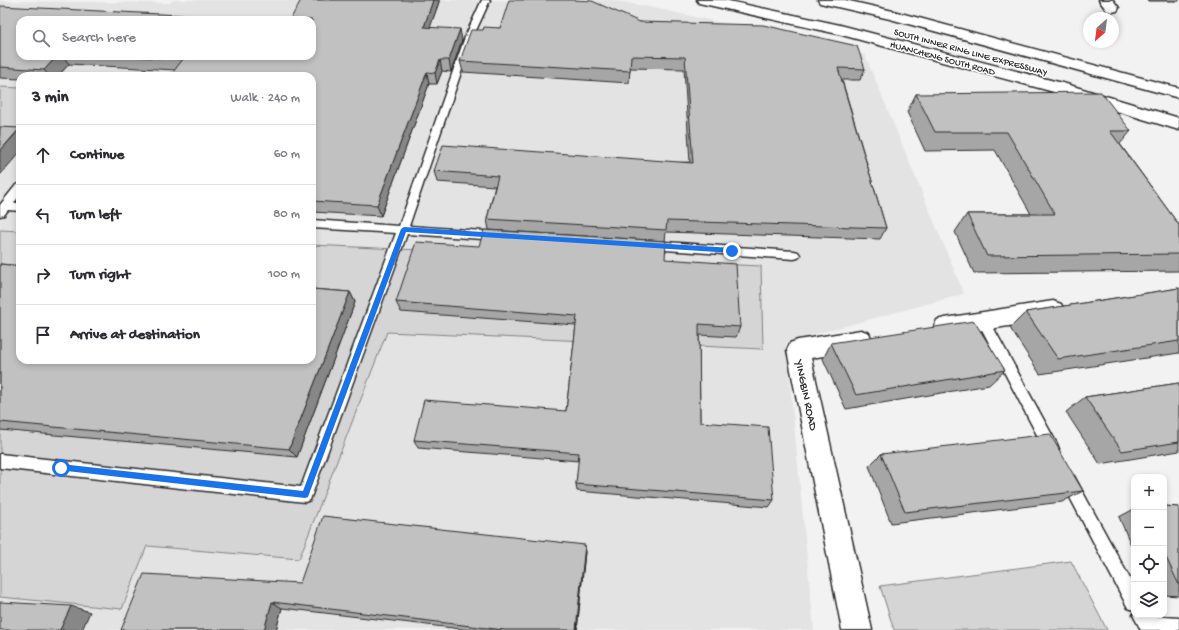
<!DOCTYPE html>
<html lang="en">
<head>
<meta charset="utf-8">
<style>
  :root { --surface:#fff; --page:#f7f7f7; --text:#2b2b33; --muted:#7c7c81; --line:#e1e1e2 }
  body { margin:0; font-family:"Gochi Hand",sans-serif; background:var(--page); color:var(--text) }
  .controls { position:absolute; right:12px; bottom:12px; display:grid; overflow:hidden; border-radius:8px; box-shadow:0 2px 6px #0003 }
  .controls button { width:36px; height:36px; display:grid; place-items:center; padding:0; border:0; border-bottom:1px solid var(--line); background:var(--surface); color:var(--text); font:20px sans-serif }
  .compass { position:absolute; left:1083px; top:12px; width:36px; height:36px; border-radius:50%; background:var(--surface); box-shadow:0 2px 6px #0003; rotate:208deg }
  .stop { position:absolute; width:12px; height:12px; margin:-9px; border:3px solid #1a73e8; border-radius:50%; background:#fff }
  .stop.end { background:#1a73e8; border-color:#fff; box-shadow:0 1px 4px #0008 }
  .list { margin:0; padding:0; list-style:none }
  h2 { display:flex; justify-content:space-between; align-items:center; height:52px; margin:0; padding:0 16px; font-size:17px }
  h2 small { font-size:13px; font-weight:400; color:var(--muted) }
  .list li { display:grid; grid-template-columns:26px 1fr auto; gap:12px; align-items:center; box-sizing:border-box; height:60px; padding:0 16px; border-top:1px solid var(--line) }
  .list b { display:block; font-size:15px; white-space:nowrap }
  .list em { font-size:13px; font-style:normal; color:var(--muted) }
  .icon { flex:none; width:22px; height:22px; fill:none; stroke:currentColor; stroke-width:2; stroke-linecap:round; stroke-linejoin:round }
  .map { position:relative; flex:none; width:1179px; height:630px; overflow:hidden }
  .search { position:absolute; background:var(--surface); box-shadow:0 2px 6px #0003; left:16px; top:16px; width:300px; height:44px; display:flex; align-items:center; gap:10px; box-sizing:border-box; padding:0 14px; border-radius:12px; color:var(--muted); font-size:15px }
  .panel { position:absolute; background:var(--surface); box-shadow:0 2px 6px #0003; left:16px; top:72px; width:300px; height:292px; border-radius:12px }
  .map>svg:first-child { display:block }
</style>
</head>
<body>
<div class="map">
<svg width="1179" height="630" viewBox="0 0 1179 630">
  <rect width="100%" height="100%" fill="#f2f2f2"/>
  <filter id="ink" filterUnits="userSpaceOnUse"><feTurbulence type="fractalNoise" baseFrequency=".025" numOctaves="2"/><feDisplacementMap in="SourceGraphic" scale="8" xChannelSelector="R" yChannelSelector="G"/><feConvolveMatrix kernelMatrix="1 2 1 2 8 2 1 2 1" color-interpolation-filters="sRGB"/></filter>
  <g filter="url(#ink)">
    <path fill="#e3e3e3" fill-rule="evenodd" d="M173 0H610L650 7 865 55 964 294 786 342 814 630H0V1L170 3ZM20 20H312V56H20ZM20 76H312V360H20Z"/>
    <g fill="#d5d5d5" stroke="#808080">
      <polygon points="0,87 20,88 20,132 0,131"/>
      <polygon points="0,230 20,231 20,360 312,360 312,245 761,266 763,349 387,332 299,559 147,546 122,609 0,597"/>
      <polygon points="1071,561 1107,630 894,630 880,586"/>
    </g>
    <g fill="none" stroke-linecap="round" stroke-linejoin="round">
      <defs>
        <g id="service">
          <polygon points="482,0 490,0 473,37 409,226 498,232 502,233 503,236 502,239 498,240 407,234 310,500 305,502 0,468 0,454 301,487 396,233 312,228 312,220 399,226 465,37"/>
          <polygon points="20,184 20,195 14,203 20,203 20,211 8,210 4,215 0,216 0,205 16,185"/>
          <polygon points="651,241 794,251 798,252 800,255 798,258 794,259 651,249 647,248 645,245 647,242"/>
          <polygon points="983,315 987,316 1057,444 1059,449 1057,454 1052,455 1047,454 977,320 979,316"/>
          <polygon points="1069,474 1074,476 1134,586 1134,610 1128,608 1064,486 1062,481 1064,476"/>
          <polygon points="1134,613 1134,615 1179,618 1179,630 1141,630 1133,615"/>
        </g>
        <g id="minor">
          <polygon points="1099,0 1113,0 1119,8 1117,11 1112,12 1107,11"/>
          <polygon points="1053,301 1061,304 1064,310 1061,316 1053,319 945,336 937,334 934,327 937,320 945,318"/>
          <polygon points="861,330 869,333 872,340 869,347 861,350 811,358 872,630 842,630 787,350 790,343 798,340"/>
        </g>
        <g id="trunk">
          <polygon points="697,0 724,0 840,25 1066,84 1179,118 1179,130 1054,92 838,34 699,3"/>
          <polygon points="818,0 845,0 893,11 1179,88 1179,98 890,19 820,3"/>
        </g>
      </defs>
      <use href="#service" stroke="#2b2b2b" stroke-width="3"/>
      <use href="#minor" stroke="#2b2b2b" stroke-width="3"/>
      <use href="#trunk" stroke="#2b2b2b" stroke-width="3"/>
      <use href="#service" fill="#fff" fill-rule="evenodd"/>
      <use href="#minor" fill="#fff" fill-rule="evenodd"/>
      <use href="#trunk" fill="#fff" fill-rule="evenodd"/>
    </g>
    <g fill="#a6a6a6" stroke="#2b2b2b">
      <polygon points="301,0 439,0 439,2 430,27 462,40 451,72 442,71 437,84 429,84 381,216 312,212 312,76 175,70 69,64 58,76 20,76 20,79 0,78 0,6 20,56 312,56"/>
      <polygon points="1147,0 1179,0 1179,1 1148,1"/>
      <polygon points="640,22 865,69 860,80 842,80 886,228 880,239 666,232 665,241 489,230 487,219 495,186 437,182 434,171 690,162 684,69 630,68 629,83 463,72 460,61 483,30 500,28"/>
      <polygon points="916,94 1131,131 1120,144 1179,225 1179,271 974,273 955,232 967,214 1031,214 995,150 925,151 907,112"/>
      <polygon points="665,259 740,327 736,337 699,335 700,422 774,500 769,507 577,491 576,484 579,461 418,448 414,440 566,411 576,325 401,312 396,302"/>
      <polygon points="0,264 350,292 355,302 297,457 0,430"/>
      <polygon points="1179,288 1179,353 1040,374 1010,328 1026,312"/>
      <polygon points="831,343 1005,370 989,385 846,409 823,359"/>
      <polygon points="1179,383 1179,451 1100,464 1066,412 1085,397"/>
      <polygon points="881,454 1083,491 1062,502 891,523 869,466"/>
      <polygon points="1164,506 1179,507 1179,596 1164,595"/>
      <polygon points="1134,509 1134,552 1119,517"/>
      <polygon points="585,552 577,630 470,630 282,608 276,630 121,630 300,583"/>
    </g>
    <g fill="#878787" stroke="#2b2b2b">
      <polygon points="433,0 439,0 439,2 426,39 424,27"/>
      <polygon points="460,29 462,40 451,72 449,60"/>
      <polygon points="57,56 63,56 69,64 58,76 49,76 44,70"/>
      <polygon points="440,60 442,71 437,84 435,73"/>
      <polygon points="427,72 429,84 381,216 377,205"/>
      <polygon points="20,129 20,152 0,175 0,151"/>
      <polygon points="350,292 355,302 297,457 289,449"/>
      <polygon points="585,545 585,552 577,630 576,630"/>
      <polygon points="272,602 282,608 276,630 264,630"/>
      <polygon points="71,606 90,612 82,630 60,630"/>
    </g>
    <g fill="#c1c1c1" stroke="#2b2b2b">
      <polygon points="301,0 433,0 424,27 460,29 449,60 440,60 435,73 427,72 377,205 312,201 312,76 170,76 183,59 122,56 312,56 312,20 290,20"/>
      <polygon points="509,0 574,0 592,1 640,22 763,25 857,46 865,69 838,68 886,228 667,221 666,230 487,219 498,176 434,171 443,145 693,163 685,57 631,56 630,71 460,61 471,30 483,30 484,27 500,28"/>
      <polygon points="0,6 280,20 20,20 20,56 57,56 44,70 0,67"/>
      <polygon points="1101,92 1131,131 1110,131 1179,225 1179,254 987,256 967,214 1055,214 1007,132 935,132 916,94"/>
      <polygon points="0,127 20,128 0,151"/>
      <polygon points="484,230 666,241 665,259 736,264 740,327 699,324 700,422 768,427 774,500 576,484 579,453 414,440 424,400 566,411 577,316 396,302 416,242 479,246"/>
      <polygon points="0,264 20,266 20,360 312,360 312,289 350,292 289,449 0,422"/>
      <polygon points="1179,288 1179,341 1058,359 1026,312"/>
      <polygon points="974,321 1005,370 856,395 831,343"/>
      <polygon points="1179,383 1179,442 1122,451 1085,397"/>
      <polygon points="1050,434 1083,491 905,512 881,454"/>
      <polygon points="1164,506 1179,507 1179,585 1164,553"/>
      <polygon points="323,516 585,545 576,630 504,630 272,602 264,630 121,630 144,574 300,583"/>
      <polygon points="0,602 71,606 60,630 0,630"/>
    </g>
  </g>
  <polygon fill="#1a73e8" points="404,227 732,248 735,251 732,253 406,232 308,497 305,498 58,470 58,465 61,464 303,491 401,229"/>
  <g text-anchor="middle" stroke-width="3" stroke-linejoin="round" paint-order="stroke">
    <g font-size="10" fill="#2b2b2b" stroke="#fff">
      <text transform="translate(971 51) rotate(15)" y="4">SOUTH INNER RING LINE EXPRESSWAY</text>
      <text transform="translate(943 57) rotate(15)" y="4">HUANCHENG SOUTH ROAD</text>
    </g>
    <g font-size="12" fill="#2b2b2b" stroke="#fff">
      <text transform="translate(807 395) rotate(78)" y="4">YINGBIN ROAD</text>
    </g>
  </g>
</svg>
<div class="controls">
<button>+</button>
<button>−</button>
<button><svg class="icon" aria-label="locate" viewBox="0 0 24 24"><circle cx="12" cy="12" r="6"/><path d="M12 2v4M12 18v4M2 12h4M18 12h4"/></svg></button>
<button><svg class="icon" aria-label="layers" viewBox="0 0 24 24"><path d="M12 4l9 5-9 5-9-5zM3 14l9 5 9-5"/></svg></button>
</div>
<svg class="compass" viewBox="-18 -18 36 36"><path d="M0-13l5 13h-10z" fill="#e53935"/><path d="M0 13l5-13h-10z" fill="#7c7c81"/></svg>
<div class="stop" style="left:61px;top:468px"></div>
<div class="stop end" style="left:732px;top:251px"></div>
<div class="search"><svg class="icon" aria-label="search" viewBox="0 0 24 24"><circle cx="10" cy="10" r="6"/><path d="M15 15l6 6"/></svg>Search here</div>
<section class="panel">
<h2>3 min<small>Walk · 240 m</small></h2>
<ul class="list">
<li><svg class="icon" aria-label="ahead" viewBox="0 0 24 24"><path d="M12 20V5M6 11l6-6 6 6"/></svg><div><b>Continue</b></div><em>60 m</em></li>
<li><svg class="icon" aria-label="left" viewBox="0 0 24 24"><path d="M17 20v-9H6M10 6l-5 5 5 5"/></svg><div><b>Turn left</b></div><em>80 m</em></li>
<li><svg class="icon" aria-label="right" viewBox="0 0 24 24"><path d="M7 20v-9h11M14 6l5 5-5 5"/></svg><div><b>Turn right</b></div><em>100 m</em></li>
<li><svg class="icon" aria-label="arrive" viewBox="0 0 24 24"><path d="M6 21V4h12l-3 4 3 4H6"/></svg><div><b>Arrive at destination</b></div></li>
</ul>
</section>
</div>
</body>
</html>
